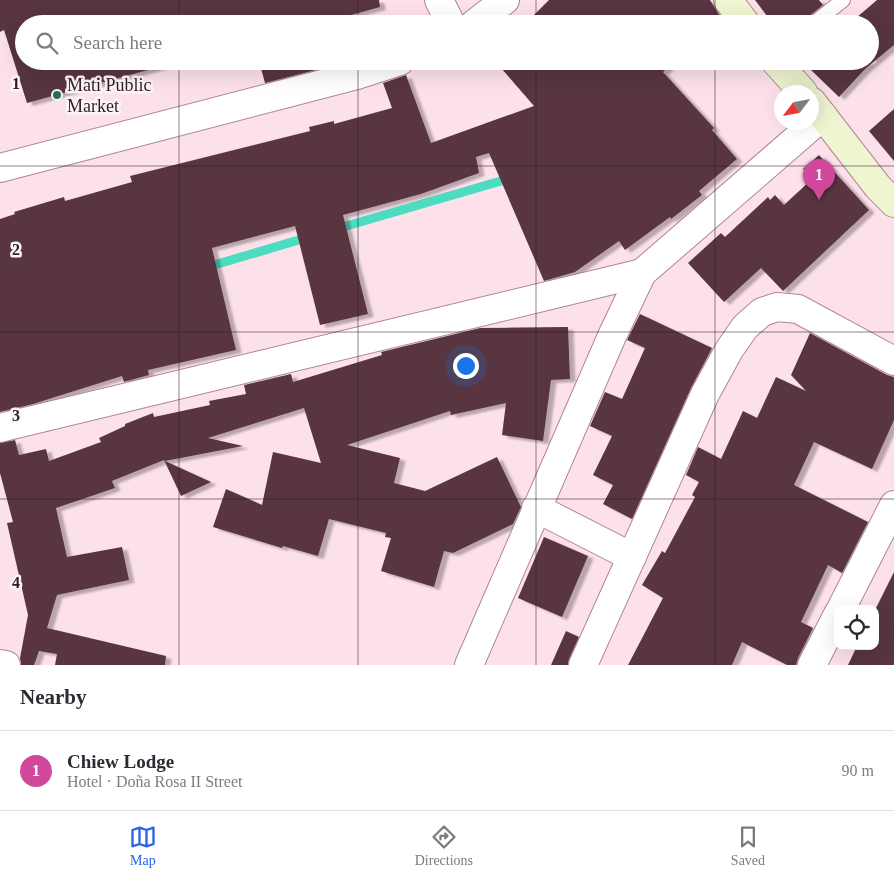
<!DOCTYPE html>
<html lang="en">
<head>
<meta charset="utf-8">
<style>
  :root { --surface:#fff; --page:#f2f2f3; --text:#2b2b33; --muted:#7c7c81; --line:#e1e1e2; --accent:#2563eb }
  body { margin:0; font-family:Georgia,serif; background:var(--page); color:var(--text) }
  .controls { position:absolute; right:15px; bottom:15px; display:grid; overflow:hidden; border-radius:10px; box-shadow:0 5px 20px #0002 }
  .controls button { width:45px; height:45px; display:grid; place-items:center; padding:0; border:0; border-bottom:1px solid var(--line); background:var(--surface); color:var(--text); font:25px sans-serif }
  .compass { position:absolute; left:774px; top:85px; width:45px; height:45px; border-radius:50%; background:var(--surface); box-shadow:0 5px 20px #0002; rotate:238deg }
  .you { position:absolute; left:465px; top:365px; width:18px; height:18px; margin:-12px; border:4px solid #fff; border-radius:50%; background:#1a73e8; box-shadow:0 0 0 8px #1a73e833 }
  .badge { display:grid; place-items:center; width:32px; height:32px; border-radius:50%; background:var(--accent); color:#fff; font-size:16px; font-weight:700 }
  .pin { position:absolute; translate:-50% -41px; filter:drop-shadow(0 1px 2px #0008) }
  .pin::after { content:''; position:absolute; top:26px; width:18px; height:15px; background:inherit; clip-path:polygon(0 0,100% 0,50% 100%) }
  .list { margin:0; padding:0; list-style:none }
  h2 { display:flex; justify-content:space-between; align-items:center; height:65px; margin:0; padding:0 20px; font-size:21px }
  h2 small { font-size:16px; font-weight:400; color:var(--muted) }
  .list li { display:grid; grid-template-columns:32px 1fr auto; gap:15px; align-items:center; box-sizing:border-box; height:80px; padding:0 20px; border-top:1px solid var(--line) }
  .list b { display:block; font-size:19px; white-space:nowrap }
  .list p { margin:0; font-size:16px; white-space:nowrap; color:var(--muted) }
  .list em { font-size:16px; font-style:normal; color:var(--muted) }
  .icon { flex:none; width:28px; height:28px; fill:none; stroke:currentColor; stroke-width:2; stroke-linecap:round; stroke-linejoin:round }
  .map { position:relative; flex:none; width:894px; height:665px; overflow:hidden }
  .search { position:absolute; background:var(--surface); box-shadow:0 5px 20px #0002; left:15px; right:15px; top:15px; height:55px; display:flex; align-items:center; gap:12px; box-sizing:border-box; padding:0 18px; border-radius:28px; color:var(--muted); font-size:19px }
  .sheet { height:145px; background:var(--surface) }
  nav { display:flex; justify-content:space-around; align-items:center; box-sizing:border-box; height:70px; border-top:1px solid var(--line); background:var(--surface); font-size:14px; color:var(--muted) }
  nav a { display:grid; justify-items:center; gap:2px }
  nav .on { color:var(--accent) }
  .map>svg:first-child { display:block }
</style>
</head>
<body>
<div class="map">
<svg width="894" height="665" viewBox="0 0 894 665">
  <defs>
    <filter id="shadow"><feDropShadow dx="5.5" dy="3" stdDeviation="1" flood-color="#0004"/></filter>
  </defs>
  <rect width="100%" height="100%" fill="#fde1ea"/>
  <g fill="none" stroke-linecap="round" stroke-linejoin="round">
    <g stroke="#4cdcc0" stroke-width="9">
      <polyline points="336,229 511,178"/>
      <polyline points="204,268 309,237"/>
    </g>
  </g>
  <g fill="#583541" filter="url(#shadow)">
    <polygon points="0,0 379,0 380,7 319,24 24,24 24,61 181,61 27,103 4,30 0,32"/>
    <polygon points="549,0 710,0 720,16 712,24 525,24"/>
    <polygon points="755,0 819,0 823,5 808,17 804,24 773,24"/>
    <polygon points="877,0 894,0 894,45 865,69 839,97 811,70 819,61 870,61 870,24 849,24"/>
    <polygon points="259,61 334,61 335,65 265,83"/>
    <polygon points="495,61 674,61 663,72 714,128 712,130 737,159 699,191 702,195 671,219 670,217 625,250 619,241 575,272 544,281 489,153 476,157 479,173 421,194 343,215 368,314 320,325 295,226 212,248 236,350 148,370 149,375 124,382 122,376 33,404 0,412 0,219 15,214 14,212 64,197 65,201 132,182 130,176 310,131 309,127 334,121 334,124 392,108 383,83 406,75 431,143 534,106"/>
    <polygon points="894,109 894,161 869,131"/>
    <polygon points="819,155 869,210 783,291 761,268 724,302 688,263 721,233 725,237 768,197 770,200 775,195 784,205 812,179 803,169"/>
    <polygon points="640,314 712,348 691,388 632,519 603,504 613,485 593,475 612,436 590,426 605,392 622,399 645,348 627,340"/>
    <polygon points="568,327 570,379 551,380 543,441 502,435 506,403 451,415 450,411 347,445 400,458 394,483 425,491 497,457 521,507 513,524 453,553 444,551 434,587 381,571 391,538 385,537 386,533 329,519 318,556 283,546 282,548 213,527 226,489 262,505 273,452 321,463 304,408 208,438 243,446 165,461 211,482 181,496 164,460 112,481 115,488 56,508 67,557 122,547 129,580 57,595 47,628 166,656 165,665 55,665 57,654 39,651 34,665 21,665 20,658 28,615 7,523 13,522 0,473 0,443 15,440 19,455 46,449 49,461 101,442 99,438 125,426 125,424 153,413 154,417 210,405 209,401 246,394 244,385 291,374 293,382 382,355 381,352 480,328"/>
    <polygon points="810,333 887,375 894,377 894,420 872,469 814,442 794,485 868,522 842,573 828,565 801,622 813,628 798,658 796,665 787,665 742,642 732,665 628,665 663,598 642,585 662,551 665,553 695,497 692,495 699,482 686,475 698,447 721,459 743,411 757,418 776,377 806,391 791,375"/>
    <polygon points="544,537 588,556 562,617 518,598"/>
    <polygon points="894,572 894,665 848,665 857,646 875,646 875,610"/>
    <polygon points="566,631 579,637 569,659 568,665 551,665"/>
  </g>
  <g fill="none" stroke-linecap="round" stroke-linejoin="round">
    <defs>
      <polyline id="service" points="813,24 843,0"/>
      <g id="minor">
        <polyline points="439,0 451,24"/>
        <polyline points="474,24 505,0"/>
        <polyline points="0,168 357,75 400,61"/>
        <polyline points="0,428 642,273"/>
        <polyline points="536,508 632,557"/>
        <polyline points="841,609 894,505"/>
        <polyline points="0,664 6,665"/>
        <polyline points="469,665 612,336 642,273 823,116"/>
        <polyline points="583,665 705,394 729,350 745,327 762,312 777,307 798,309 894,361"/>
        <polyline points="812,665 838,614"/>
      </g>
      <g id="secondary">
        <polyline points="728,0 746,24"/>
        <polyline points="775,61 803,92"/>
        <polyline points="812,102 878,187 894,203"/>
      </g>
    </defs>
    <use href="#service" stroke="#af8693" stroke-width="16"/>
    <use href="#minor" stroke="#af8693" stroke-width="30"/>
    <use href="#secondary" stroke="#af8693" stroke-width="30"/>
    <use href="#service" stroke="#fff" stroke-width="14"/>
    <use href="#minor" stroke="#fff" stroke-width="28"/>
    <use href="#secondary" stroke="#f0f5d1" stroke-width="28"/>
  </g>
  <path fill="none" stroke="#2f1f24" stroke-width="1" stroke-opacity="0.55" d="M179 0V24M358 0V24M536 0V24M715 0V24M179 61V665M358 61V665M536 61V665M715 61V665M0 166H894M0 332H894M0 499H894"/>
  <circle fill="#286c5e" stroke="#fdf4f7" stroke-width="2" cx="57" cy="95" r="5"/>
  <g text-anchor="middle" stroke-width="5" stroke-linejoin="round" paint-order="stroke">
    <g font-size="18" fill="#2f1f24" stroke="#fdf4f7" text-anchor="start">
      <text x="67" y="91">Mati Public<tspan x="67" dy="21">Market</tspan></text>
    </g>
  </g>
  <g font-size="16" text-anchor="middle" font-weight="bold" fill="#2f1f24" stroke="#fdf4f7" stroke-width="5" stroke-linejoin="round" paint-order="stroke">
    <text x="16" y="89">1</text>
    <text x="16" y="255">2</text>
    <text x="16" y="421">3</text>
    <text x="16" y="588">4</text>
  </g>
</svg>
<div class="controls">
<button><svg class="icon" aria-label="locate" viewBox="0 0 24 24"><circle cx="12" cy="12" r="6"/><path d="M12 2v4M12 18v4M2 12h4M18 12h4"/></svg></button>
</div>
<svg class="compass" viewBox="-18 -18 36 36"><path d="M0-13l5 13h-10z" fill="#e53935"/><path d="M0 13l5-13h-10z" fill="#7c7c81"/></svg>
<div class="you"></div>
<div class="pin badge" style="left:819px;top:200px;background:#d1479c">1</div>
<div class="search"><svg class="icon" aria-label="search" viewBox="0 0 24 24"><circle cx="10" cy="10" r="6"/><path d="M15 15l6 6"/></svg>Search here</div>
</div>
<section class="sheet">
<h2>Nearby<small></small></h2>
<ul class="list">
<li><span class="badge" style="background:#d1479c">1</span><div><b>Chiew Lodge</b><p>Hotel · Doña Rosa II Street</p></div><em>90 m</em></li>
</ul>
</section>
<nav>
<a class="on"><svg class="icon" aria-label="map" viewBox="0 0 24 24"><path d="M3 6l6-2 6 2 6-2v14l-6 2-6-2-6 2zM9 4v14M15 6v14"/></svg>Map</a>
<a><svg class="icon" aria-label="directions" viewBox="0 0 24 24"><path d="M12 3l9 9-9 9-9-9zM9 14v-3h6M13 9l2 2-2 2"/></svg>Directions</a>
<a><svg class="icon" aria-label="saved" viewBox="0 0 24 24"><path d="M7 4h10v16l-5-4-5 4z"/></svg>Saved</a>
</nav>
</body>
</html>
